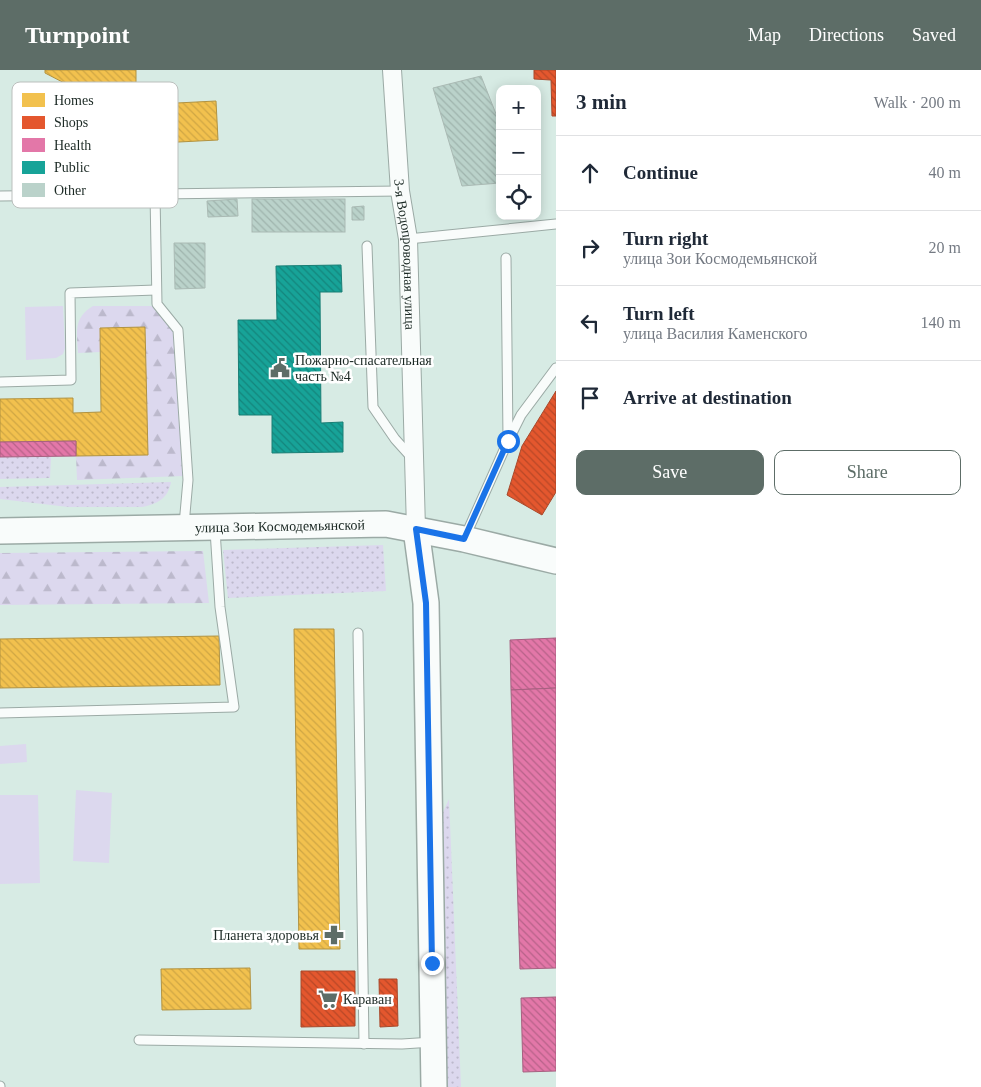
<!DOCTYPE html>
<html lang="en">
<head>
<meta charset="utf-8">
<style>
  :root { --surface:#fff; --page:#f2f2f3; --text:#1f2937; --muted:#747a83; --line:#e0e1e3; --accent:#5d6d67 }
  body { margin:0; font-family:Georgia,serif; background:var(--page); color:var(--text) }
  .controls { position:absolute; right:15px; top:15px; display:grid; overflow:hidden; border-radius:10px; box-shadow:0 2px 12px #0003 }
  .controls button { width:45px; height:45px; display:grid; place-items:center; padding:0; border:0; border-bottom:1px solid var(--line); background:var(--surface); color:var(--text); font:25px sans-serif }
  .stop { position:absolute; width:15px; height:15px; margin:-11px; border:4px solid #1a73e8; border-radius:50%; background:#fff }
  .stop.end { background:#1a73e8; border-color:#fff; box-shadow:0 1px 5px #0008 }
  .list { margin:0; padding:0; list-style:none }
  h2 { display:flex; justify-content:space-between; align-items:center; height:65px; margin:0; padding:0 20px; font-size:21px }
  h2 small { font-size:16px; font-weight:400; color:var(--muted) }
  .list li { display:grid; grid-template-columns:32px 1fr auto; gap:15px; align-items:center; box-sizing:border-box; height:75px; padding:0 20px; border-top:1px solid var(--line) }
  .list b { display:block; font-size:19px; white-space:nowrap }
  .list p { margin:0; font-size:16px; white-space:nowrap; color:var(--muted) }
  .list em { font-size:16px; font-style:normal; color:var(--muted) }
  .actions { display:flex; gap:10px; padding:15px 20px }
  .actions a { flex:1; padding:11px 0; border:1px solid var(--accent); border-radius:10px; text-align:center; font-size:18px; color:var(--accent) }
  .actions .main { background:var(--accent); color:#fff }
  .icon { flex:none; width:28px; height:28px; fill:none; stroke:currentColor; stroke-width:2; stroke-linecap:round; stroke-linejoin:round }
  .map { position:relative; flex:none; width:556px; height:1017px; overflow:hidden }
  header { display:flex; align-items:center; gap:30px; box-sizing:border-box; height:70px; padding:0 25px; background:var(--accent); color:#fff }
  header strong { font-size:24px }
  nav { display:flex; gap:28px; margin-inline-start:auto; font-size:18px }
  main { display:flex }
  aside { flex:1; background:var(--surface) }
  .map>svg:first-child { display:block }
</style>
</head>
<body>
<header>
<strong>Turnpoint</strong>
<nav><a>Map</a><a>Directions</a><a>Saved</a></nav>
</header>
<main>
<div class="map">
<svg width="556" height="1017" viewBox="0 0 556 1017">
  <defs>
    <pattern id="grass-dots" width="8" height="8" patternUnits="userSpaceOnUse" patternTransform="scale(1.25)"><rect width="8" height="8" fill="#dcd8ee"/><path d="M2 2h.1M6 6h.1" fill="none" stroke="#bcb9cc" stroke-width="1.8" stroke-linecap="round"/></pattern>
    <pattern id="forest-firs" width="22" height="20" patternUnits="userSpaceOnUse" patternTransform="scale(1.25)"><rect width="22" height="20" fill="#dcd8ee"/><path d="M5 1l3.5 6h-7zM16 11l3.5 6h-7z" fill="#bcb9cc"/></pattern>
    <pattern id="homes-back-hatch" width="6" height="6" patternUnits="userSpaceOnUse" patternTransform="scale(1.25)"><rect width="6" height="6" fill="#f2c14e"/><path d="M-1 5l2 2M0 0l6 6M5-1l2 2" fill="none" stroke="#cfa644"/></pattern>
    <pattern id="shops-back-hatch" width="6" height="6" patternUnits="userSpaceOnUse" patternTransform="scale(1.25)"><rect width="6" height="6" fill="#e4572e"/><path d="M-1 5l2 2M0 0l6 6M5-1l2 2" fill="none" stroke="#b84827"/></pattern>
    <pattern id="health-back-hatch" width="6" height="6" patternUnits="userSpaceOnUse" patternTransform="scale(1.25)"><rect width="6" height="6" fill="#e377a8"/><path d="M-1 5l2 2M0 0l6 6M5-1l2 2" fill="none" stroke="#b76289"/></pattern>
    <pattern id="public-back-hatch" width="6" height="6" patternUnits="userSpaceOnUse" patternTransform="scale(1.25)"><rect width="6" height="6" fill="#17a398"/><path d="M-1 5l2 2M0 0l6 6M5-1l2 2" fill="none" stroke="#14857c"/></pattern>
    <pattern id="building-back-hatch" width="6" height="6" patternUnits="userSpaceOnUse" patternTransform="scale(1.25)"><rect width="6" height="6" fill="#bad2ca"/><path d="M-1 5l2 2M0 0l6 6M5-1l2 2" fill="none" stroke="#9fb4ad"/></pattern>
  </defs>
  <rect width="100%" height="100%" fill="#d7ebe4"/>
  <g fill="url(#grass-dots)">
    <polygon points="0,387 51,387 50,408 0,409"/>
    <path d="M171 412C168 429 157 434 142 437H68L0 429V417Z"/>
    <polygon points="383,475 386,521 228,528 223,480"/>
    <polygon points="449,729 461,1017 441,1017 439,751"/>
  </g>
  <g fill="url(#forest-firs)">
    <path d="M93 236H156L176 262 183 406 77 410 76 386 147 385 145 257 100 258V282L78 283C77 262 73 248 93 236Z"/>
    <polygon points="203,481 209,533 0,535 0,483"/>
  </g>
  <g fill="#dcd8ee">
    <polygon points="63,236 65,278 63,284 56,288 26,290 25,237"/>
    <polygon points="26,674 27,692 0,694 0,676"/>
    <polygon points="76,720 112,723 109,793 73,791"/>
    <polygon points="0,725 38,725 40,813 0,814"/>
  </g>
  <g fill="url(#homes-back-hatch)" stroke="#b29341">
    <polygon points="45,0 136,0 136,16 74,18 45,3"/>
    <polygon points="216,31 218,70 41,79 39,40"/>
    <polygon points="145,257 148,385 76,386 76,371 0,372 0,329 73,328 73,343 101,342 100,258"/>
    <polygon points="294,559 334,559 340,879 299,879"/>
    <polygon points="219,566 220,615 0,618 0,569"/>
    <polygon points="250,898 251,939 162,940 161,899"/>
  </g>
  <g fill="url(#shops-back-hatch)" stroke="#a8492b">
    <polygon points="534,0 556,0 556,46 552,46 551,10 534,9"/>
    <polygon points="556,321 556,422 542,445 507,425 522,376"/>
    <polygon points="301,901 355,901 355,956 301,957"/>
    <polygon points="379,909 397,909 398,956 380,957"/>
  </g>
  <g fill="url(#health-back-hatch)" stroke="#a76080">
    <polygon points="76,371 76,386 0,387 0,372"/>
    <polygon points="556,568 556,618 511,620 510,570"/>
    <polygon points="556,618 556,898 520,899 511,620"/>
    <polygon points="556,927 556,1001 523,1002 521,928"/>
  </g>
  <polygon fill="url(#public-back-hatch)" stroke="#187e75" points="341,195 342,222 320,222 321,353 343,352 343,382 272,383 272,345 239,345 238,250 277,250 276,196"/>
  <g fill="url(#building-back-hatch)" stroke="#aabab4">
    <polygon points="481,6 500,54 500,113 462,116 433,18"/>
    <polygon points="237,129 238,146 208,147 207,131"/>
    <rect x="252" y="129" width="93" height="33"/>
    <polygon points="364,136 364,150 352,150 352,137"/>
    <polygon points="174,173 205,173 205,218 175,219"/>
  </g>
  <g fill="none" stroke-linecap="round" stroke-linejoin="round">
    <defs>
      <g id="lane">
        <polyline points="155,124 157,234 178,260 188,410 184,455"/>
        <polyline points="0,126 400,121"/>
        <polyline points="408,169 556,154"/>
        <polyline points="367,176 373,337 395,369 413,389"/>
        <polyline points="506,188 508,368"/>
        <polyline points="0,312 71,310 70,223 156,220"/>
        <polyline points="465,467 508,371 521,345 556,298"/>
        <polyline points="358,563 364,974"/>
        <polyline points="0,643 234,637 220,537 215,460"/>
        <polyline points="139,970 402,974 433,972"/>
        <polyline points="0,1016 0,1017"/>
      </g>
      <g id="street">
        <path id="s1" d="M392 0 400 121 408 169 416 459"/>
      </g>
      <g id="secondary">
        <polyline points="416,459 426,533 434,1017"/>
        <path id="s2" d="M0 461 386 454 464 469 556 491"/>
      </g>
    </defs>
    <use href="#lane" stroke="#9baaa5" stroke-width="11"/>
    <use href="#street" stroke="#9baaa5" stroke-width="20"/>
    <use href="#secondary" stroke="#9baaa5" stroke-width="28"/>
    <use href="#lane" stroke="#f9fcfb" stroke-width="9"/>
    <use href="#street" stroke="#f9fcfb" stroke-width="18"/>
    <use href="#secondary" stroke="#f9fcfb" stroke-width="25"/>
  </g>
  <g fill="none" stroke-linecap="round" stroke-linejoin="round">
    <polyline stroke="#1a73e8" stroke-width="6" points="432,893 426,533 416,459 464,469 508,371"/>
  </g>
  <defs>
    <symbol id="civic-bare" viewBox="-9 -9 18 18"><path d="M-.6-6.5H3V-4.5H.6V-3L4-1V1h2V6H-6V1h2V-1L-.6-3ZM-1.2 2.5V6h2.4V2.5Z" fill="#5d6d67" stroke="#fff" stroke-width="2.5" paint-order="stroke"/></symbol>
    <symbol id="pharmacy-bare" viewBox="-9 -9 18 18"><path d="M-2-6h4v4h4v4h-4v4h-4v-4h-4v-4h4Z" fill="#5d6d67" stroke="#fff" stroke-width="2.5" paint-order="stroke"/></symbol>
    <symbol id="supermarket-bare" viewBox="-9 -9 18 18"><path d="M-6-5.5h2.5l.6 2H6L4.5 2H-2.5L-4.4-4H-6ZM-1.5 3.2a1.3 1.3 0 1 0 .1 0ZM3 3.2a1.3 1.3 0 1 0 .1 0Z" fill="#5d6d67" stroke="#fff" stroke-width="2.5" paint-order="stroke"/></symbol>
  </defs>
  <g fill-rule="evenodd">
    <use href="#civic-bare" x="266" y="284" width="28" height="28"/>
    <use href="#pharmacy-bare" x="320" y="851" width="28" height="28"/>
    <use href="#supermarket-bare" x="314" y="915" width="28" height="28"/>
  </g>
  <g text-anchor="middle" stroke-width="5" stroke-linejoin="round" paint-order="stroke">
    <g font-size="14" fill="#1b2924" stroke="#fff">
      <text dy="5" stroke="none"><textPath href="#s1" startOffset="185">3-я Водопроводная улица</textPath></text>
      <text dy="5" stroke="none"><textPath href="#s2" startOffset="280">улица Зои Космодемьянской</textPath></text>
    </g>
    <g font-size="14" fill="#1b2924" stroke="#fff" text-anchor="start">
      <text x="295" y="295">Пожарно-спасательная<tspan x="295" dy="16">часть №4</tspan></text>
      <text x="319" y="870" text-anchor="end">Планета здоровья</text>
      <text x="343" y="934">Караван</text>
    </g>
  </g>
  <rect x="12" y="12" width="166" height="126" rx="8" fill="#fff" stroke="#bbbfbd" stroke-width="1"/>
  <rect x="22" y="23" width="23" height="14" fill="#f2c14e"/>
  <rect x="22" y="46" width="23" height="13" fill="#e4572e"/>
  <rect x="22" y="68" width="23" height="14" fill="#e377a8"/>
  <rect x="22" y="91" width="23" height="13" fill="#17a398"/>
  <rect x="22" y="113" width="23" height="14" fill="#bad2ca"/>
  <g font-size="14" fill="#1b2924">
    <text x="54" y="35">Homes</text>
    <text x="54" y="57">Shops</text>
    <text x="54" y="80">Health</text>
    <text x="54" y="102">Public</text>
    <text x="54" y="125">Other</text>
  </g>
</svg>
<div class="controls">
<button>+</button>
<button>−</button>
<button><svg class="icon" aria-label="locate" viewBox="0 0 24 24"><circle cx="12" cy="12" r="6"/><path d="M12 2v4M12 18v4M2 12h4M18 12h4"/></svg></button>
</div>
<div class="stop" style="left:508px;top:371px"></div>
<div class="stop end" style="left:432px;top:893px"></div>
</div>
<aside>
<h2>3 min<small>Walk · 200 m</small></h2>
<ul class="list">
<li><svg class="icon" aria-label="ahead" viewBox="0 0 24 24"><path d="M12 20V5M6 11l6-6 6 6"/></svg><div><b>Continue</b></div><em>40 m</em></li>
<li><svg class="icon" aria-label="right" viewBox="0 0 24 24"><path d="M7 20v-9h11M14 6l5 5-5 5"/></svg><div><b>Turn right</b><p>улица Зои Космодемьянской</p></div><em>20 m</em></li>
<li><svg class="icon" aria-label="left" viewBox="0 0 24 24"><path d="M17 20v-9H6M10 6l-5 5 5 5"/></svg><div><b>Turn left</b><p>улица Василия Каменского</p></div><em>140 m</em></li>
<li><svg class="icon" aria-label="arrive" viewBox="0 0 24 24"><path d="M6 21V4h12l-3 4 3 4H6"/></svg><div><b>Arrive at destination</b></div></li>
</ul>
<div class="actions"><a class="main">Save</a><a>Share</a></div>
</aside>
</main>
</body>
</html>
